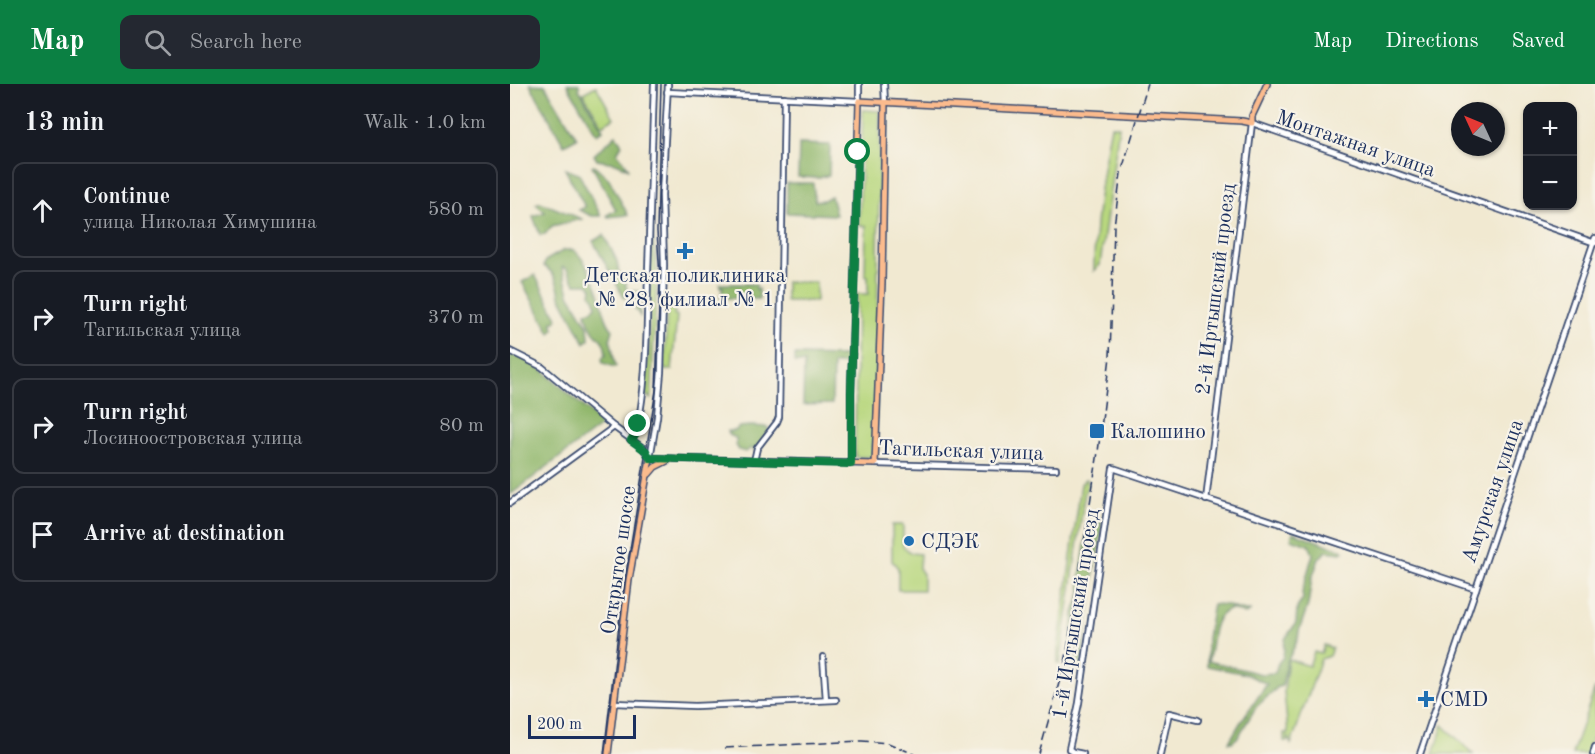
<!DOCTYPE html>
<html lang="en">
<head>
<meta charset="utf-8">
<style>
  :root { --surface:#171b24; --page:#242831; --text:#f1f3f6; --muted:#9ea1a6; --line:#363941; --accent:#0b8043 }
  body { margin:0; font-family:"Old Standard TT",serif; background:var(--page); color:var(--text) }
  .controls { position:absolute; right:18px; top:18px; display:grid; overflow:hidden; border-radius:12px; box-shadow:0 2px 4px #0004 }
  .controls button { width:54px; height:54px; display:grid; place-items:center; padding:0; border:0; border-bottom:2px solid var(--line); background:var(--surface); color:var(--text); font:30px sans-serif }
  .compass { position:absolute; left:941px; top:18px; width:54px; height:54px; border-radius:50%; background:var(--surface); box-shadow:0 2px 4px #0004; rotate:314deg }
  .scale { position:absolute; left:18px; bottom:15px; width:108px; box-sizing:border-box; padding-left:6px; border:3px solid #1b2f5e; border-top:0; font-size:16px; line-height:21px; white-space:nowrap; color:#1b2f5e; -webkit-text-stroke:4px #f7f3e8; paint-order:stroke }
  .stop { position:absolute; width:18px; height:18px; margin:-14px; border:4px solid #0b8043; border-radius:50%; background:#fff }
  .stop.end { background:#0b8043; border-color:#fff; box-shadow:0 2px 6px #0008 }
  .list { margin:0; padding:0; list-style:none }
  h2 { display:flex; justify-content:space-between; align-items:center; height:78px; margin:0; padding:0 24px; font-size:26px }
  h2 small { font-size:20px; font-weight:400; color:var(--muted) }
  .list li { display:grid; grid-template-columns:39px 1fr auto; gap:18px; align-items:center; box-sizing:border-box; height:96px; margin:0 12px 12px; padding:0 12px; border:2px solid var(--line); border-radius:12px }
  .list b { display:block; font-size:22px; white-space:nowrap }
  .list p { margin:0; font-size:20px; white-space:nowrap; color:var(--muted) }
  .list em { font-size:20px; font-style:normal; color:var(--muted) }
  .icon { flex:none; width:33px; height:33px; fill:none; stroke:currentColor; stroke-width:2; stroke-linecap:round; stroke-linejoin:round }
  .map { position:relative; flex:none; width:1085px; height:670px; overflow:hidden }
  header { display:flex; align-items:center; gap:36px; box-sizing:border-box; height:84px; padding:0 30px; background:var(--accent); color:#fff }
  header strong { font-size:28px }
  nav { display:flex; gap:33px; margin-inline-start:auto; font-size:21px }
  .search { width:420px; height:54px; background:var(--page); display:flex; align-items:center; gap:15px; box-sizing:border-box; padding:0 21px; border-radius:12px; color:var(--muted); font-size:22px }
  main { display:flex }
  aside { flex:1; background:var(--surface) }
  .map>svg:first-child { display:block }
</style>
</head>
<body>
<header>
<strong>Map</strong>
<div class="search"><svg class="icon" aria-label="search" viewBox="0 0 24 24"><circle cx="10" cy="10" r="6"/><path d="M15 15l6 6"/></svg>Search here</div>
<nav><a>Map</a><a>Directions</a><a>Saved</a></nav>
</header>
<main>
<aside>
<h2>13 min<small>Walk · 1.0 km</small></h2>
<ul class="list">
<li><svg class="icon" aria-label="ahead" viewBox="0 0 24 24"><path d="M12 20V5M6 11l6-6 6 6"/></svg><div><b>Continue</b><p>улица Николая Химушина</p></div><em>580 m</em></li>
<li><svg class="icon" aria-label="right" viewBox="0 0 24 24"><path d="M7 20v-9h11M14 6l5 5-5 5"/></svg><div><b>Turn right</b><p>Тагильская улица</p></div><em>370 m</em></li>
<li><svg class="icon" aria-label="right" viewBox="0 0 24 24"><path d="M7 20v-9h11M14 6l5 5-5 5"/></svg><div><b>Turn right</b><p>Лосиноостровская улица</p></div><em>80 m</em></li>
<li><svg class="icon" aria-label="arrive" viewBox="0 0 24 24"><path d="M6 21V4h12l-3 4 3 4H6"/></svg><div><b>Arrive at destination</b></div></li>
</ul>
</aside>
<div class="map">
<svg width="1085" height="670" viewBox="0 0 1085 670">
  <rect width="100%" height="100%" fill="#f7f3e8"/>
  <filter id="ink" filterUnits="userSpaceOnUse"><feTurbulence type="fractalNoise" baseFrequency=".0167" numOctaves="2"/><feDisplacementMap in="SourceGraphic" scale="12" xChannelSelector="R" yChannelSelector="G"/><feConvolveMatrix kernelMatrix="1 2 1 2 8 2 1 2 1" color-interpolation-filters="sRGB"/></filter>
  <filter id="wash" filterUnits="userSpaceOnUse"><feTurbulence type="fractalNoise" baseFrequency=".008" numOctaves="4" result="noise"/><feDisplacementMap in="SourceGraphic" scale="24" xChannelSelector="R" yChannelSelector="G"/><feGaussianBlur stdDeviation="1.35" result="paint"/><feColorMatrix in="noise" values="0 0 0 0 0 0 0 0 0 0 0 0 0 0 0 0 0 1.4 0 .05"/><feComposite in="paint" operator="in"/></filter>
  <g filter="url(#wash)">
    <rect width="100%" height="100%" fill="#f1e9d1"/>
    <g fill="#b8d77e" stroke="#6a836e" stroke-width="1.5">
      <polygon points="86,2 104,34 92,41 73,9"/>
      <polygon points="353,26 370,27 366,334 362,373 345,373 347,210 358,210 358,192 355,191 356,142 349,141"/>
      <path d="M601 42H609L590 181 584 187C584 138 591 90 601 42Z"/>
      <polygon points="142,145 147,189 141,315 139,314 135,309 139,263"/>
      <rect x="276" y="198" width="30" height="19"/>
      <polygon points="157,225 165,225 164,231 167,232 162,286 154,286"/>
      <polygon points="575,395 577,395 578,400 575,408 550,580 548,579 548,566 571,400"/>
      <polygon points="382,441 393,441 393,462 401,469 410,470 409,484 413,490 413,506 388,506 388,484 382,477"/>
      <polygon points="814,561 822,564 819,572 811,575 781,660 778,652 778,657 774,657 774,649 778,649 774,607 778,575 799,582 804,568 811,570"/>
      <polygon points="1085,604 1085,647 1077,670 1062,670"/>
      <polygon points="933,641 963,670 924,670"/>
    </g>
    <g fill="#92b86d" stroke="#567466" stroke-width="1.5">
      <polygon points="20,0 35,1 67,54 54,61"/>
      <polygon points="57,0 69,0 69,5 93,46 86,50"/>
      <polygon points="106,51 112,61 107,69 119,85 106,79 87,76 84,71"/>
      <polygon points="289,60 320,61 319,91 309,94 288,93"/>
      <polygon points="84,81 99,95 118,131 98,133 97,131 106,126 82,82"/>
      <polygon points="55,85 69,90 91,132 82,132 69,126 75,123"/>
      <polygon points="277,99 303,99 305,117 314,116 321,112 326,131 277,129"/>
      <polygon points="30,118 72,135 42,142 35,150 30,151 23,132 35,128 26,120"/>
      <polygon points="94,151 107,177 109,189 115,194 117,207 130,207 130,232 118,212 114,214 83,157"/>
      <path d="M54 166H64C75 176 83 193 88 207 93 219 94 237 103 246L100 256C104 265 102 272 106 282L105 283 93 279 92 274 96 270C94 251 87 256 81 243 78 239 77 233 76 228L81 227 86 222 85 216 81 211 82 204 78 200H65L56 184 52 183 59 210 78 242 79 255 75 259 50 212C48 199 45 189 34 182L35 177Z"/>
      <polygon points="25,191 47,234 45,238 42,237 44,245 40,249 12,198"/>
      <polygon points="210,200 246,200 246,205 249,205 249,215 210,214 213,203 210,203"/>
      <polygon points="0,270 23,278 92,339 92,341 0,411"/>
      <polygon points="285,271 336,272 336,280 323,280 322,320 293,321 294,279 285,279"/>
      <polygon points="240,342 258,343 259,347 245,367 241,364 236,368 229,366 226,361 226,354 219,351 218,347 225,347 229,343"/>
      <path d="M591 435C593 454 588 463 585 480 581 514 576 548 571 581L570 584 561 586 572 555 573 536 563 569 559 575 564 529 571 509 570 495 577 447 583 437 588 439Z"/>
      <path d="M783 448 834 467 831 469 816 467 809 475 802 494 798 521 789 547 788 555 777 578 772 602 768 603 746 623 728 653 722 658H719L732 636 757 600 736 590 697 582V554L702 525 703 521C717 517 728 529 741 527L735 530 721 525C698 533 705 559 698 577L751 590 765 589 768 579 773 573 775 555 786 539 787 524 793 515 792 508 803 470 799 461 781 455Z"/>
    </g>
  </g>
  <g filter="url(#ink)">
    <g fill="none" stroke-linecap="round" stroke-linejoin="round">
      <defs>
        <g id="minor">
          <polyline points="374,0 375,19"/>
          <polyline points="157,8 349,17 349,0"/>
          <polyline points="0,267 32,283 104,343 133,364 140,374"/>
          <path d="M121 356C138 333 137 222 138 188 140 125 142 63 144 0"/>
          <polyline points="140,374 147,333 151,288 154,181 152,111 158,0"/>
          <polyline points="244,377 247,364 267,338 269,333 274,13"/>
          <polyline points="365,380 546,385"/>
          <polyline points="696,416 742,39 1085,159"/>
          <polyline points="0,419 104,343"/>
          <polyline points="313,573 316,616"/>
          <polyline points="104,619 185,622 326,616"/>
          <polyline points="573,670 563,668 559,665 569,619 603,384 966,505"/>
          <polyline points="650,670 659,629 688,636"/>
          <polyline points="910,670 1085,154"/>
          <polyline points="1083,670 1085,663"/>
        </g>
        <g id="major">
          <polyline points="341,379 341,309 349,17 732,37 742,39 742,32 757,0"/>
          <polyline points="139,390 145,383 157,377"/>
          <polyline points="98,670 119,496 140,374 365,380 372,199 375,19"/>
        </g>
      </defs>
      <use href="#minor" stroke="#3b4b6f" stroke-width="8"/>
      <use href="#major" stroke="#3b4b6f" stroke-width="8"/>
      <use href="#minor" stroke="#fff" stroke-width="4.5"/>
      <use href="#major" stroke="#fbbb8d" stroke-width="5"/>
      <polyline stroke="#1b2f5e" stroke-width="1.5" points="94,670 112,514 146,306 150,194 147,147 151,0"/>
      <g stroke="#1b2f5e" stroke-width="1.5" stroke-dasharray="9 4.5" stroke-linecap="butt">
        <polyline points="215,664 352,657 378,659 404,670"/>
        <polyline points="529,670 556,574 588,368 600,273 604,142 611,89 638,0"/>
      </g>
    </g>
  </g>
  <g fill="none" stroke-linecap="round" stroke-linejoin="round" filter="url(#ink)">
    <polyline stroke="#0b8043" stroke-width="8" points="128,340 127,348 121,356 136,367 140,374 341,380 341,309 348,68"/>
  </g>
  <g fill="#1f6fb2" stroke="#f7f3e8" stroke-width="2">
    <path d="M172 158h6v6h6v6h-6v6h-6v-6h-6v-6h6z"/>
    <rect x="579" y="339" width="16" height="16" rx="3"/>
    <circle cx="399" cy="457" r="6"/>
    <path d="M913 606h6v6h6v6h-6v6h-6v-6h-6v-6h6z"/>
  </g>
  <g text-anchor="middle" stroke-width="4.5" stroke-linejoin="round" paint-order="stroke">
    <g font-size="21" fill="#1b2f5e" stroke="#f7f3e8">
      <text transform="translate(846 59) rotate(19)" y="7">Монтажная улица</text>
      <text transform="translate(705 205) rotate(-83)" y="7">2-й Иртышский проезд</text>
      <text transform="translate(451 366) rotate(2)" y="7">Тагильская улица</text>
      <text transform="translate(982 407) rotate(-71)" y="7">Амурская улица</text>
      <text transform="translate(108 476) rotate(-82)" y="7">Открытое шоссе</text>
      <text transform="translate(565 530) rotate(-81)" y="7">1-й Иртышский проезд</text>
    </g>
    <g font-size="21" fill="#1b2f5e" stroke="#f7f3e8" text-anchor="start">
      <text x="175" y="198" text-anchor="middle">Детская поликлиника<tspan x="175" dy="24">№ 28, филиал № 1</tspan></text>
      <text x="600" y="354">Калошино</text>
      <text x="411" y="464">СДЭК</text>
      <text x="930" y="622">CMD</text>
    </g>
  </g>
</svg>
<div class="controls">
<button>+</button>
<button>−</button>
</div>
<svg class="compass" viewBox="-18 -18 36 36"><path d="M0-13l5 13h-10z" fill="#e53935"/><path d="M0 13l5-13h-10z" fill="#9ea1a6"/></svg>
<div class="scale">200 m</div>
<div class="stop" style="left:348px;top:68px"></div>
<div class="stop end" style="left:128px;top:340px"></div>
</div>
</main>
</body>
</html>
